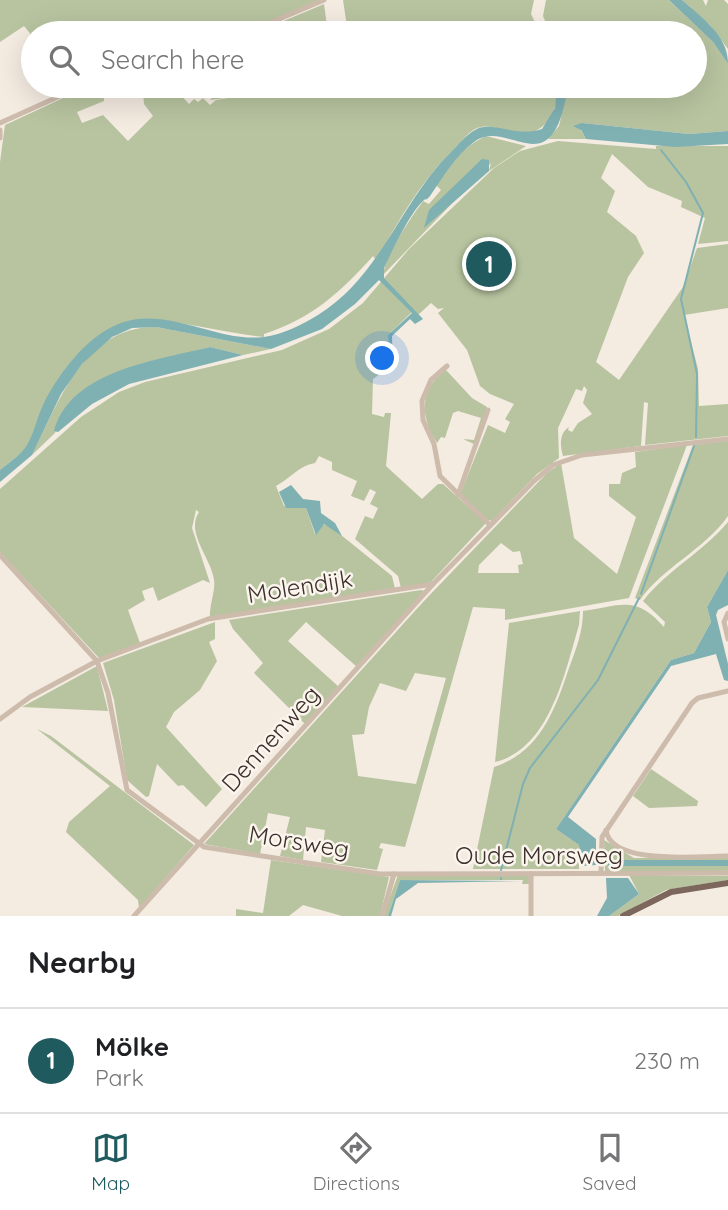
<!DOCTYPE html>
<html lang="en">
<head>
<meta charset="utf-8">
<style>
  :root { --surface:#fff; --page:#f2f2f2; --text:#202124; --muted:#757577; --line:#e0e0e0; --accent:#1f5a5e }
  body { margin:0; font-family:Quicksand,sans-serif; background:var(--page); color:var(--text) }
  .you { position:absolute; left:383px; top:359px; width:24px; height:24px; margin:-18px; border:5px solid #fff; border-radius:50%; background:#1a73e8; box-shadow:0 0 0 10px #1a73e833 }
  .badge { display:grid; place-items:center; width:46px; height:46px; border-radius:50%; background:var(--accent); color:#fff; font-size:23px; font-weight:700 }
  .pin { position:absolute; translate:-50% -50%; border:4px solid #fff; box-shadow:0 2px 7px #0006 }
  .list { margin:0; padding:0; list-style:none }
  h2 { display:flex; justify-content:space-between; align-items:center; height:91px; margin:0; padding:0 28px; font-size:30px }
  h2 small { font-size:23px; font-weight:400; color:var(--muted) }
  .list li { display:grid; grid-template-columns:46px 1fr auto; gap:21px; align-items:center; box-sizing:border-box; height:105px; padding:0 28px; border-top:2px solid var(--line) }
  .list b { display:block; font-size:26px; white-space:nowrap }
  .list p { margin:0; font-size:23px; white-space:nowrap; color:var(--muted) }
  .list em { font-size:23px; font-style:normal; color:var(--muted) }
  .icon { flex:none; width:38px; height:38px; fill:none; stroke:currentColor; stroke-width:2; stroke-linecap:round; stroke-linejoin:round }
  .map { position:relative; flex:none; width:728px; height:916px; overflow:hidden }
  .search { position:absolute; background:var(--surface); box-shadow:0 7px 28px #0002; left:21px; right:21px; top:21px; height:77px; display:flex; align-items:center; gap:18px; box-sizing:border-box; padding:0 24px; border-radius:38px; color:var(--muted); font-size:26px }
  .sheet { height:196px; background:var(--surface) }
  nav { display:flex; justify-content:space-around; align-items:center; box-sizing:border-box; height:98px; border-top:2px solid var(--line); background:var(--surface); font-size:19px; color:var(--muted) }
  nav a { display:grid; justify-items:center; gap:4px }
  nav .on { color:var(--accent) }
  .map>svg:first-child { display:block }
</style>
</head>
<body>
<div class="map">
<svg width="728" height="916" viewBox="0 0 728 916">
  <rect width="100%" height="100%" fill="#f4ebe1"/>
  <g fill="#b8c4a0" fill-rule="evenodd">
    <polygon points="0,0 320,0 242,33 133,33 124,24 117,33 33,33 33,37 24,26 0,42"/>
    <polygon points="343,0 534,0 531,14 540,33 348,33"/>
    <polygon points="546,0 669,0 713,42 728,64 728,131 689,134 582,123 580,129 586,139 548,139 559,126 568,86 695,86 695,33 550,33 543,16"/>
    <polygon points="682,0 703,0 706,6 708,0 724,0 728,4 728,49 710,25"/>
    <polygon points="324,4 328,33 255,33"/>
    <path d="M89 86H104V101L77 112 82 123 103 115 128 141 153 116 144 104 143 92 150 90 147 86H166L168 97 180 94 189 104 194 99 198 102 203 98 210 105 216 100 245 95 210 100 224 86H557C559 113 544 138 514 133 502 131 490 123 477 128 469 131 462 141 457 146 419 183 402 216 376 260L373 256C341 292 311 319 264 334V337C161 325 114 287 49 395 40 411 36 429 28 444 22 454 9 462 0 470V162L5 125Z"/>
    <path d="M486 136 526 146 489 171 491 163 383 275C385 255 411 218 423 201L429 204 441 190 436 185C445 166 466 145 486 136Z"/>
    <path d="M558 141 656 149V146H728V241L698 244 705 218 681 207 682 201 648 187 612 154 601 178 615 191 607 212 636 236 644 253 628 277 596 362 619 380 683 287 697 248 728 244V308L684 315 698 369 699 406 728 404V436L645 445 648 403 644 402 641 446 563 456C560 446 559 433 569 427L568 430 572 432 578 423 592 414 583 403 587 390 584 386 582 391 576 389 558 428 559 458 537 474 492 521 488 520 461 496V492L488 425 505 433 510 422 505 419 514 404 490 394 480 386 467 350 438 313 444 308 438 309 431 303 418 315 414 310 388 335 389 362H384V371L373 379 372 414 384 417 385 413H391L386 466 422 499 438 484H443L486 523 431 582 401 588 398 576 355 539 365 516 373 519 378 508 370 504 376 492 370 489 364 501 351 496 357 481 332 470V462L319 456 315 463C298 466 291 478 276 486L284 506 306 508 315 534 322 524 331 527 392 576 395 589 210 618C209 606 216 589 214 580 212 559 185 533 199 512L196 510 192 528 210 583 203 580 158 601 153 587 142 591 145 600 128 610 140 643 99 658 0 552V489L81 417 119 392 145 382 282 350 329 329 363 303 409 249 494 168 520 151Z"/>
    <path d="M156 327 271 349 243 355 210 347 117 373 88 388 72 401 60 418 55 433 32 455C59 402 84 326 156 327Z"/>
    <path d="M446 370 472 398 487 407 476 445 463 439 474 440 481 418 458 411 453 413 445 438 441 437 437 443C420 417 419 388 446 370Z"/>
    <path d="M728 441V516C704 550 663 567 640 600L635 598 693 445Z"/>
    <path d="M687 445 629 598 505 620V609L473 607 405 847 381 843 379 848 383 849 377 870 321 862 325 830 306 827 303 860 280 856 290 817 268 813 260 854 204 844 423 602 547 473 561 463 574 538 617 574 636 517 609 496V484H620L622 473 636 467 635 452ZM501 543 513 552 520 551 523 564 518 565 519 573H478L479 565ZM415 673 446 678 416 784 358 776 352 735 364 734 369 707 380 683 406 691Z"/>
    <path d="M728 522V570L707 607 711 622 694 653 671 660 556 829 579 845V869H473L494 767C540 752 555 710 569 668 576 649 583 632 583 611 622 605 636 595 664 627L665 622 643 601C666 571 703 552 728 522Z"/>
    <polygon points="421,590 425,591 357,667 306,622 288,641 339,687 305,724 254,673 263,663 233,629 229,620"/>
    <path d="M580 611 579 625C565 672 550 749 495 762L509 623Z"/>
    <polygon points="215,622 215,639 209,642 217,661 200,690 174,712 166,727 222,789 206,807 183,785 178,786 157,764 149,796 146,797 127,780 114,700 103,663"/>
    <polygon points="97,666 108,711 22,707"/>
    <polygon points="37,729 51,736 194,845 139,908 138,900 66,832 69,822 110,786"/>
    <polygon points="651,769 698,801 697,806 649,808 633,796"/>
    <polygon points="604,840 634,858 728,858 728,860 608,860 608,866 728,866 728,871 605,871"/>
    <polygon points="271,860 389,877 380,916 342,916 303,905 289,916 236,916 236,909 263,913"/>
    <polygon points="398,875 529,875 530,884 522,884 523,880 400,880 388,916 383,916"/>
    <polygon points="629,875 728,876 728,880 666,890 618,916 609,916 639,894"/>
  </g>
  <g fill="#7fb0b2">
    <path d="M669 0H682C702 18 728 35 728 64L713 42Z"/>
    <path d="M557 86H568C552 191 509 116 474 142 454 157 444 176 430 196 424 203 428 196 422 202 409 215 392 251 384 268V278L423 319 415 324 410 319 392 336 393 370 384 371V362L389 361 388 335 412 313 379 280 355 304 322 329 271 349 156 327 132 328 112 337 82 364 61 394 32 455 0 482V470C8 463 22 454 27 445 34 433 37 418 43 405 56 378 81 344 108 329 159 299 212 343 264 337 282 335 303 324 318 315 381 276 401 201 451 152 459 144 466 135 475 130 491 120 516 138 542 129L555 108Z"/>
    <polygon points="582,123 689,134 728,131 728,144 675,147 586,139 581,130 573,126"/>
    <polygon points="482,159 489,160 489,171 424,228 429,210"/>
    <path d="M210 347 243 355 129 384 92 404 58 432 54 431C70 370 159 360 210 347Z"/>
    <polygon points="291,485 303,499 320,501 321,513 335,523 342,536 324,524 316,535 306,508 286,508 279,492"/>
    <polygon points="728,570 728,605 718,610 716,615 728,664 728,681 724,680 716,654 671,666 568,817 596,839 596,865 581,866 579,845 556,829 671,660 694,653 711,622 707,607"/>
    <rect x="608" y="860" width="120" height="6"/>
    <polygon points="606,878 628,878 639,894 609,916 597,916 607,898"/>
    <polygon points="400,880 523,881 418,883 396,899 391,916 388,916"/>
  </g>
  <g fill="none" stroke-linecap="round" stroke-linejoin="round">
    <g stroke="#7fb0b2" stroke-width="2">
      <polyline points="661,150 686,182 703,213 681,299 697,374 696,437"/>
      <polyline points="641,594 694,446"/>
      <polyline points="501,870 523,784 530,768 598,680 639,598"/>
      <polyline points="501,879 501,878"/>
    </g>
    <g stroke="#cdbbac" stroke-width="5">
      <polyline points="246,33 324,0"/>
      <polyline points="0,123 82,86"/>
      <polyline points="0,130 0,138"/>
      <polyline points="447,366 431,380 422,401 423,420 434,444 440,476 490,525"/>
      <polyline points="458,495 488,410"/>
      <polyline points="0,555 97,661 30,697 0,719"/>
      <polyline points="433,584 208,619 97,661 108,693 127,790 204,847 380,874 728,873"/>
      <polyline points="728,613 724,622 728,639"/>
      <path d="M606 830C610 866 701 856 728 856"/>
      <polyline points="601,873 602,837 692,703 698,698 728,691"/>
      <polyline points="531,874 531,916"/>
      <polyline points="134,916 433,584 534,481 553,465 582,455 728,439"/>
      <polyline points="382,916 394,874"/>
    </g>
    <polyline stroke="#7d675c" stroke-width="6" points="623,916 671,892 728,883"/>
  </g>
  <g text-anchor="middle" stroke-width="5" stroke-linejoin="round" paint-order="stroke">
    <g font-size="24" fill="#3b302b" stroke="#fbf5ee">
      <text transform="translate(300 587) rotate(-9)" y="8">Molendijk</text>
      <text transform="translate(271 739) rotate(-48)" y="8">Dennenweg</text>
      <text transform="translate(299 842) rotate(9)" y="8">Morsweg</text>
      <text x="539" y="864">Oude Morsweg</text>
    </g>
  </g>
</svg>
<div class="you"></div>
<div class="pin badge" style="left:489px;top:264px">1</div>
<div class="search"><svg class="icon" aria-label="search" viewBox="0 0 24 24"><circle cx="10" cy="10" r="6"/><path d="M15 15l6 6"/></svg>Search here</div>
</div>
<section class="sheet">
<h2>Nearby<small></small></h2>
<ul class="list">
<li><span class="badge">1</span><div><b>Mölke</b><p>Park</p></div><em>230 m</em></li>
</ul>
</section>
<nav>
<a class="on"><svg class="icon" aria-label="map" viewBox="0 0 24 24"><path d="M3 6l6-2 6 2 6-2v14l-6 2-6-2-6 2zM9 4v14M15 6v14"/></svg>Map</a>
<a><svg class="icon" aria-label="directions" viewBox="0 0 24 24"><path d="M12 3l9 9-9 9-9-9zM9 14v-3h6M13 9l2 2-2 2"/></svg>Directions</a>
<a><svg class="icon" aria-label="saved" viewBox="0 0 24 24"><path d="M7 4h10v16l-5-4-5 4z"/></svg>Saved</a>
</nav>
</body>
</html>
